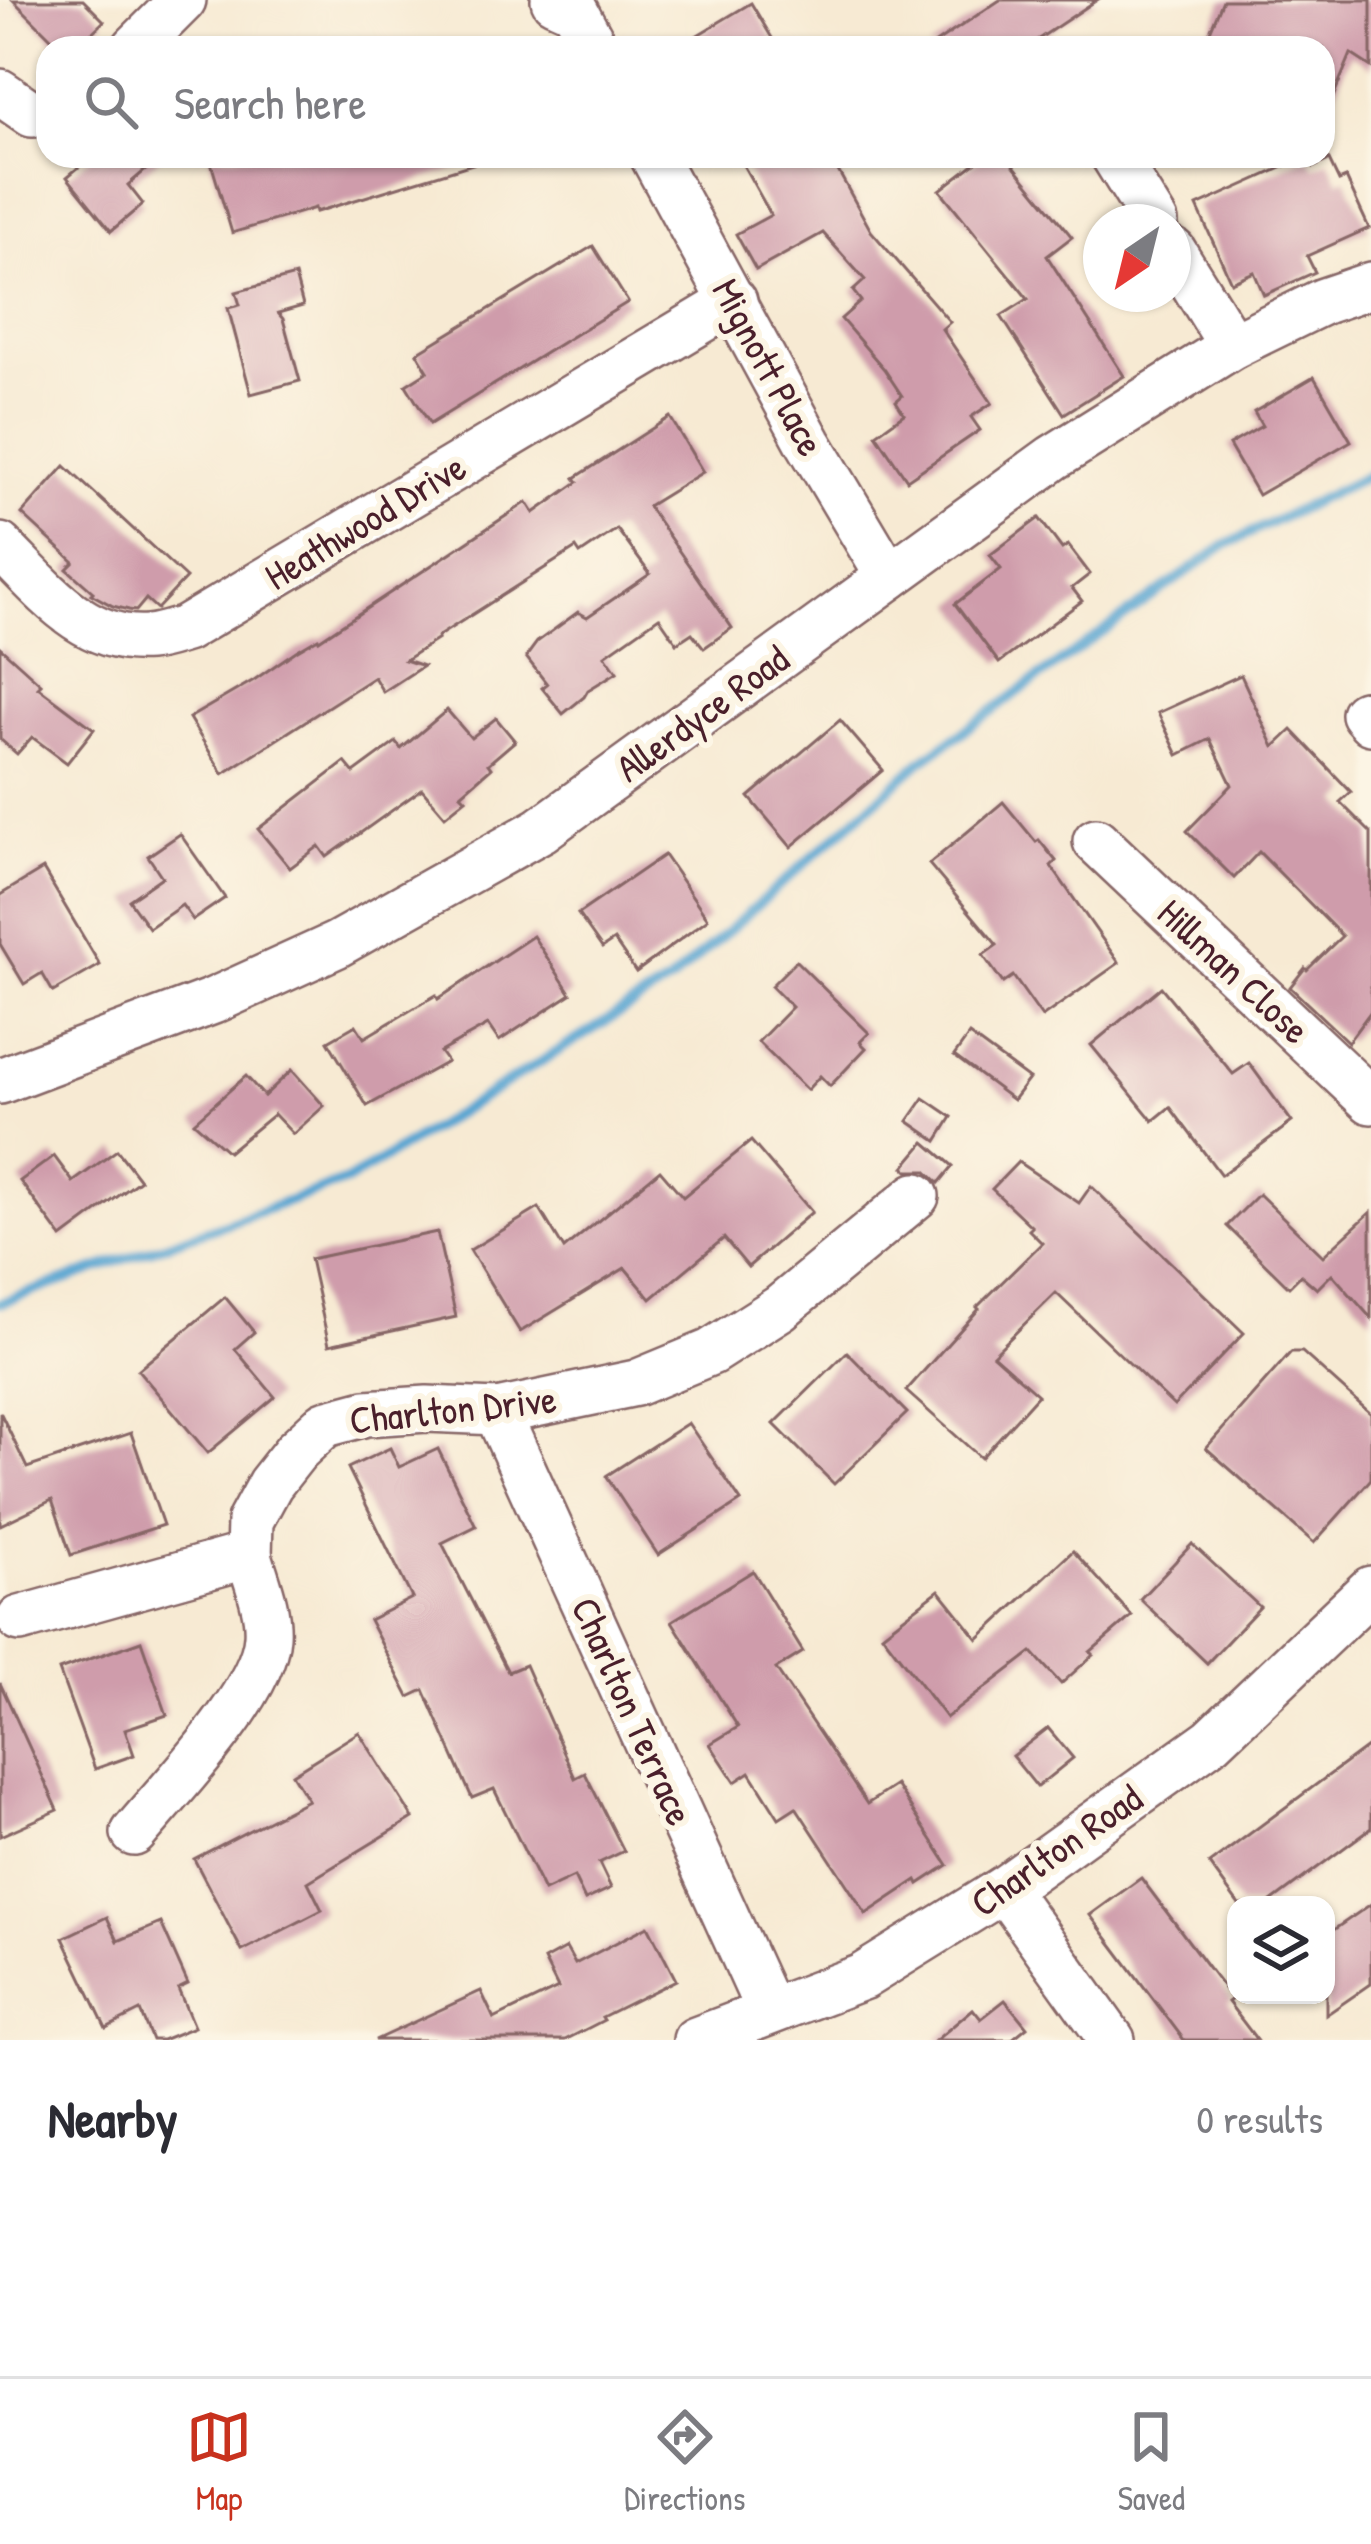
<!DOCTYPE html>
<html lang="en">
<head>
<meta charset="utf-8">
<style>
  :root { --surface:#fff; --page:#f7f7f7; --text:#2b2b33; --muted:#7c7c81; --line:#e1e1e2; --accent:#c8321e }
  body { margin:0; font-family:"Patrick Hand",sans-serif; background:var(--page); color:var(--text) }
  .controls { position:absolute; right:36px; bottom:36px; display:grid; overflow:hidden; border-radius:24px; box-shadow:0 3px 9px #0004 }
  .controls button { width:108px; height:108px; display:grid; place-items:center; padding:0; border:0; border-bottom:3px solid var(--line); background:var(--surface); color:var(--text); font:60px sans-serif }
  .compass { position:absolute; left:1083px; top:204px; width:108px; height:108px; border-radius:50%; background:var(--surface); box-shadow:0 3px 9px #0004; rotate:215deg }
  .list { margin:0; padding:0; list-style:none }
  h2 { display:flex; justify-content:space-between; align-items:center; height:156px; margin:0; padding:0 48px; font-size:51px }
  h2 small { font-size:39px; font-weight:400; color:var(--muted) }
  .icon { flex:none; width:66px; height:66px; fill:none; stroke:currentColor; stroke-width:2; stroke-linecap:round; stroke-linejoin:round }
  .map { position:relative; flex:none; width:1371px; height:2040px; overflow:hidden }
  .search { position:absolute; background:var(--surface); box-shadow:0 3px 9px #0004; left:36px; right:36px; top:36px; height:132px; display:flex; align-items:center; gap:30px; box-sizing:border-box; padding:0 42px; border-radius:36px; color:var(--muted); font-size:45px }
  .sheet { height:336px; background:var(--surface) }
  nav { display:flex; justify-content:space-around; align-items:center; box-sizing:border-box; height:168px; border-top:3px solid var(--line); background:var(--surface); font-size:33px; color:var(--muted) }
  nav a { display:grid; justify-items:center; gap:6px }
  nav .on { color:var(--accent) }
  .map>svg:first-child { display:block }
</style>
</head>
<body>
<div class="map">
<svg width="1371" height="2040" viewBox="0 0 1371 2040">
  <rect width="100%" height="100%" fill="#fcf5e5"/>
  <filter id="ink" filterUnits="userSpaceOnUse"><feTurbulence type="fractalNoise" baseFrequency=".00833" numOctaves="2"/><feDisplacementMap in="SourceGraphic" scale="24" xChannelSelector="R" yChannelSelector="G"/><feConvolveMatrix kernelMatrix="1 2 1 2 8 2 1 2 1" color-interpolation-filters="sRGB"/></filter>
  <filter id="wash" filterUnits="userSpaceOnUse"><feTurbulence type="fractalNoise" baseFrequency=".004" numOctaves="4" result="noise"/><feDisplacementMap in="SourceGraphic" scale="48" xChannelSelector="R" yChannelSelector="G"/><feGaussianBlur stdDeviation="2.7" result="paint"/><feColorMatrix in="noise" values="0 0 0 0 0 0 0 0 0 0 0 0 0 0 0 0 0 1.4 0 .05"/><feComposite in="paint" operator="in"/></filter>
  <g filter="url(#wash)">
    <rect width="100%" height="100%" fill="#f7ead3"/>
    <g fill="none" stroke-linecap="round" stroke-linejoin="round">
      <polyline stroke="#5aa6d2" stroke-width="10" points="0,1303 349,1180 670,982 920,762 1224,546 1371,474"/>
    </g>
    <g id="blocks">
      <g fill="#cf9cab">
        <polygon points="13,0 83,0 104,21 76,48 61,48"/>
        <polygon points="1000,0 1097,0 1025,48 928,48"/>
        <polygon points="1223,0 1371,0 1371,67 1351,54 1323,121 1323,48 1203,48"/>
        <polygon points="751,3 778,48 676,48"/>
        <polygon points="92,156 162,156 128,185 143,204 111,231 67,177"/>
        <polygon points="209,156 475,156 476,163 316,212 315,208 232,233"/>
        <polygon points="738,156 830,156 871,231 950,322 942,329 992,403 971,417 980,430 907,480 876,434 904,414 896,401 902,396 884,369 841,319 861,301 853,291 865,280 823,233 756,270 736,234 771,215"/>
        <polygon points="984,156 1006,156 1072,237 1047,256 1124,376 1064,414 1001,316 1028,299 940,190"/>
        <polygon points="1308,156 1314,167 1329,160 1339,181 1346,178 1369,228 1307,256 1315,272 1264,295 1254,272 1231,282 1197,206"/>
        <polygon points="593,246 628,302 430,424 406,385 428,371 417,353"/>
        <polygon points="295,276 303,306 278,313 283,319 300,381 251,394 228,308 240,305 236,292"/>
        <polygon points="1314,377 1351,441 1258,495 1229,445 1262,426 1254,412"/>
        <polygon points="670,417 703,472 648,506 732,628 704,648 692,633 677,643 659,617 605,655 617,672 588,690 584,697 563,714 542,688 547,684 526,657 537,642 578,612 587,617 650,574 617,529 580,554 576,548 437,637 438,639 405,660 423,666 383,692 374,677 223,774 189,718 254,680 296,651 318,638 319,640 527,502 534,513 578,482 575,478"/>
        <polygon points="65,466 186,578 157,609 146,599 136,611 129,610 113,606 91,594 93,592 67,569 74,562 22,514"/>
        <polygon points="1039,518 1062,549 1068,545 1090,574 1072,588 1082,601 999,663 955,604 1001,569 990,555"/>
        <polygon points="0,647 41,684 38,687 94,729 67,763 32,737 17,754 0,739"/>
        <polygon points="1241,675 1274,747 1292,730 1351,792 1340,802 1371,833 1371,1011 1348,1042 1290,987 1305,968 1307,970 1342,936 1259,852 1234,878 1187,831 1232,785 1210,739 1178,755 1158,713"/>
        <polygon points="447,710 471,738 496,718 515,741 488,764 491,768 461,794 466,799 445,816 422,789 327,857 319,846 290,868 258,829 345,762 354,773 396,742 401,749"/>
        <polygon points="840,720 883,770 791,847 749,797"/>
        <polygon points="1003,802 1036,842 1039,840 1056,861 1051,866 1119,963 1042,1017 1013,976 1003,983 983,955 997,945 929,864"/>
        <polygon points="180,834 225,898 193,920 182,905 149,928 129,900 162,877 148,856"/>
        <polygon points="664,855 708,919 636,972 614,940 602,948 578,914"/>
        <polygon points="43,869 100,965 53,992 42,973 24,984 0,944 0,895"/>
        <polygon points="533,936 571,994 499,1041 488,1025 440,1052 447,1062 367,1106 328,1041 356,1025 364,1038 436,995 438,999"/>
        <polygon points="796,961 869,1033 860,1042 866,1048 830,1086 820,1076 807,1090 758,1042 792,1007 771,986"/>
        <polygon points="1161,987 1233,1074 1249,1063 1292,1122 1221,1175 1170,1107 1153,1121 1091,1045"/>
        <polygon points="969,1035 1029,1079 1013,1100 954,1056"/>
        <polygon points="292,1070 324,1106 293,1134 274,1114 228,1152 194,1122 246,1076 264,1096"/>
        <polygon points="924,1098 952,1117 937,1141 908,1121"/>
        <polygon points="751,1141 812,1212 748,1267 724,1238 651,1299 625,1268 520,1332 470,1250 539,1208 564,1249 660,1170 683,1197"/>
        <polygon points="925,1142 953,1166 939,1183 926,1171 908,1171 904,1167"/>
        <polygon points="117,1150 140,1180 62,1238 20,1181 54,1156 73,1182"/>
        <polygon points="1018,1162 1079,1203 1091,1186 1244,1333 1174,1406 1056,1293 993,1355 1038,1395 981,1458 906,1391 979,1309 977,1307 1042,1243 1029,1230 1032,1227 992,1189"/>
        <polygon points="1259,1194 1323,1256 1371,1212 1371,1318 1332,1274 1317,1289 1301,1275 1289,1287 1227,1226"/>
        <polygon points="437,1232 456,1317 329,1345 310,1259"/>
        <polygon points="225,1297 254,1332 235,1349 275,1397 208,1453 138,1370"/>
        <polygon points="847,1352 907,1413 834,1484 774,1424"/>
        <polygon points="1291,1352 1302,1352 1371,1414 1371,1479 1314,1543 1206,1448"/>
        <polygon points="0,1412 27,1468 131,1433 163,1525 71,1555 52,1500 0,1525"/>
        <polygon points="688,1423 741,1501 658,1555 606,1476"/>
        <polygon points="390,1448 399,1467 438,1449 476,1526 442,1543 508,1672 525,1665 575,1778 585,1773 624,1851 599,1863 611,1888 585,1900 574,1877 544,1891 494,1789 472,1798 424,1690 409,1697 369,1620 412,1598 348,1468"/>
        <polygon points="1192,1544 1260,1607 1207,1663 1140,1599"/>
        <polygon points="1073,1551 1132,1616 1090,1652 1093,1655 1061,1684 1032,1652 946,1718 882,1634 939,1590 978,1639"/>
        <polygon points="753,1571 803,1652 776,1669 867,1804 896,1785 948,1865 919,1884 917,1880 866,1914 796,1807 779,1818 750,1772 735,1782 710,1744 738,1727 672,1621"/>
        <polygon points="141,1641 167,1715 125,1729 134,1755 95,1769 59,1670"/>
        <polygon points="0,1683 58,1810 0,1836"/>
        <polygon points="1048,1728 1073,1758 1037,1787 1012,1756"/>
        <polygon points="359,1732 413,1818 308,1882 322,1910 242,1951 194,1859 308,1800 292,1774"/>
        <polygon points="1371,1744 1371,1828 1267,1905 1239,1905 1209,1864"/>
        <polygon points="1141,1878 1232,1999 1228,2002 1257,2040 1184,2040 1090,1915"/>
        <polygon points="1371,1904 1371,1984 1326,2015 1326,1935"/>
        <polygon points="107,1917 118,1941 161,1923 188,1984 178,1989 194,2027 162,2040 152,2040 140,2011 106,2028 63,1938"/>
        <polygon points="648,1926 676,1980 602,2017 604,2020 565,2040 375,2040 481,1991 494,2019 558,1988 544,1960 566,1948 575,1964"/>
        <polygon points="1005,2000 1027,2027 1011,2040 936,2040 973,2009 981,2019"/>
      </g>
    </g>
  </g>
  <g filter="url(#ink)">
    <use href="#blocks" fill-opacity="0" stroke="#876666" stroke-width="3"/>
    <g fill="none" stroke-linecap="round" stroke-linejoin="round">
      <defs>
        <g id="minor">
          <polyline points="554,0 574,9 595,48"/>
          <polyline points="135,48 183,0"/>
          <polyline points="0,92 32,114 48,113"/>
          <polyline points="653,156 809,443 889,577"/>
          <polyline points="1114,156 1155,222"/>
          <polyline points="1173,251 1232,346"/>
          <path d="M0 546C42 587 83 643 148 638 161 637 174 632 185 629L734 301"/>
          <polyline points="1364,714 1371,722"/>
          <polyline points="1096,841 1371,1101"/>
          <polyline points="0,1081 213,1001 336,945 541,830 1053,458 1232,346 1324,301 1371,285"/>
          <polyline points="497,1412 769,2011"/>
          <polyline points="20,1619 249,1555 250,1521 270,1484 296,1451 325,1424 366,1413 427,1409 497,1412 636,1383 711,1352 780,1308 916,1196"/>
          <path d="M134 1833C171 1788 264 1693 267 1636 269 1610 256 1580 249 1555"/>
          <polyline points="1004,1889 1112,2040"/>
          <polyline points="696,2040 862,1977 1004,1889 1212,1740 1371,1589"/>
        </g>
      </defs>
      <use href="#minor" stroke="#876666" stroke-width="50"/>
      <use href="#minor" stroke="#fff" stroke-width="45"/>
    </g>
  </g>
  <g text-anchor="middle" stroke-width="12" stroke-linejoin="round" paint-order="stroke">
    <g font-size="39" fill="#4a1f2b" stroke="#fcf5e5">
      <text transform="translate(769 367) rotate(62)" y="14">Mignott Place</text>
      <text transform="translate(365 521) rotate(-31)" y="14">Heathwood Drive</text>
      <text transform="translate(702 713) rotate(-36)" y="14">Allerdyce Road</text>
      <text transform="translate(1234 971) rotate(43)" y="14">Hillman Close</text>
      <text transform="translate(453 1409) rotate(-6)" y="14">Charlton Drive</text>
      <text transform="translate(633 1711) rotate(66)" y="14">Charlton Terrace</text>
      <text transform="translate(1056 1850) rotate(-35)" y="14">Charlton Road</text>
    </g>
  </g>
</svg>
<div class="controls">
<button><svg class="icon" aria-label="layers" viewBox="0 0 24 24"><path d="M12 4l9 5-9 5-9-5zM3 14l9 5 9-5"/></svg></button>
</div>
<svg class="compass" viewBox="-18 -18 36 36"><path d="M0-13l5 13h-10z" fill="#e53935"/><path d="M0 13l5-13h-10z" fill="#7c7c81"/></svg>
<div class="search"><svg class="icon" aria-label="search" viewBox="0 0 24 24"><circle cx="10" cy="10" r="6"/><path d="M15 15l6 6"/></svg>Search here</div>
</div>
<section class="sheet">
<h2>Nearby<small>0 results</small></h2>
<ul class="list">
</ul>
</section>
<nav>
<a class="on"><svg class="icon" aria-label="map" viewBox="0 0 24 24"><path d="M3 6l6-2 6 2 6-2v14l-6 2-6-2-6 2zM9 4v14M15 6v14"/></svg>Map</a>
<a><svg class="icon" aria-label="directions" viewBox="0 0 24 24"><path d="M12 3l9 9-9 9-9-9zM9 14v-3h6M13 9l2 2-2 2"/></svg>Directions</a>
<a><svg class="icon" aria-label="saved" viewBox="0 0 24 24"><path d="M7 4h10v16l-5-4-5 4z"/></svg>Saved</a>
</nav>
</body>
</html>
